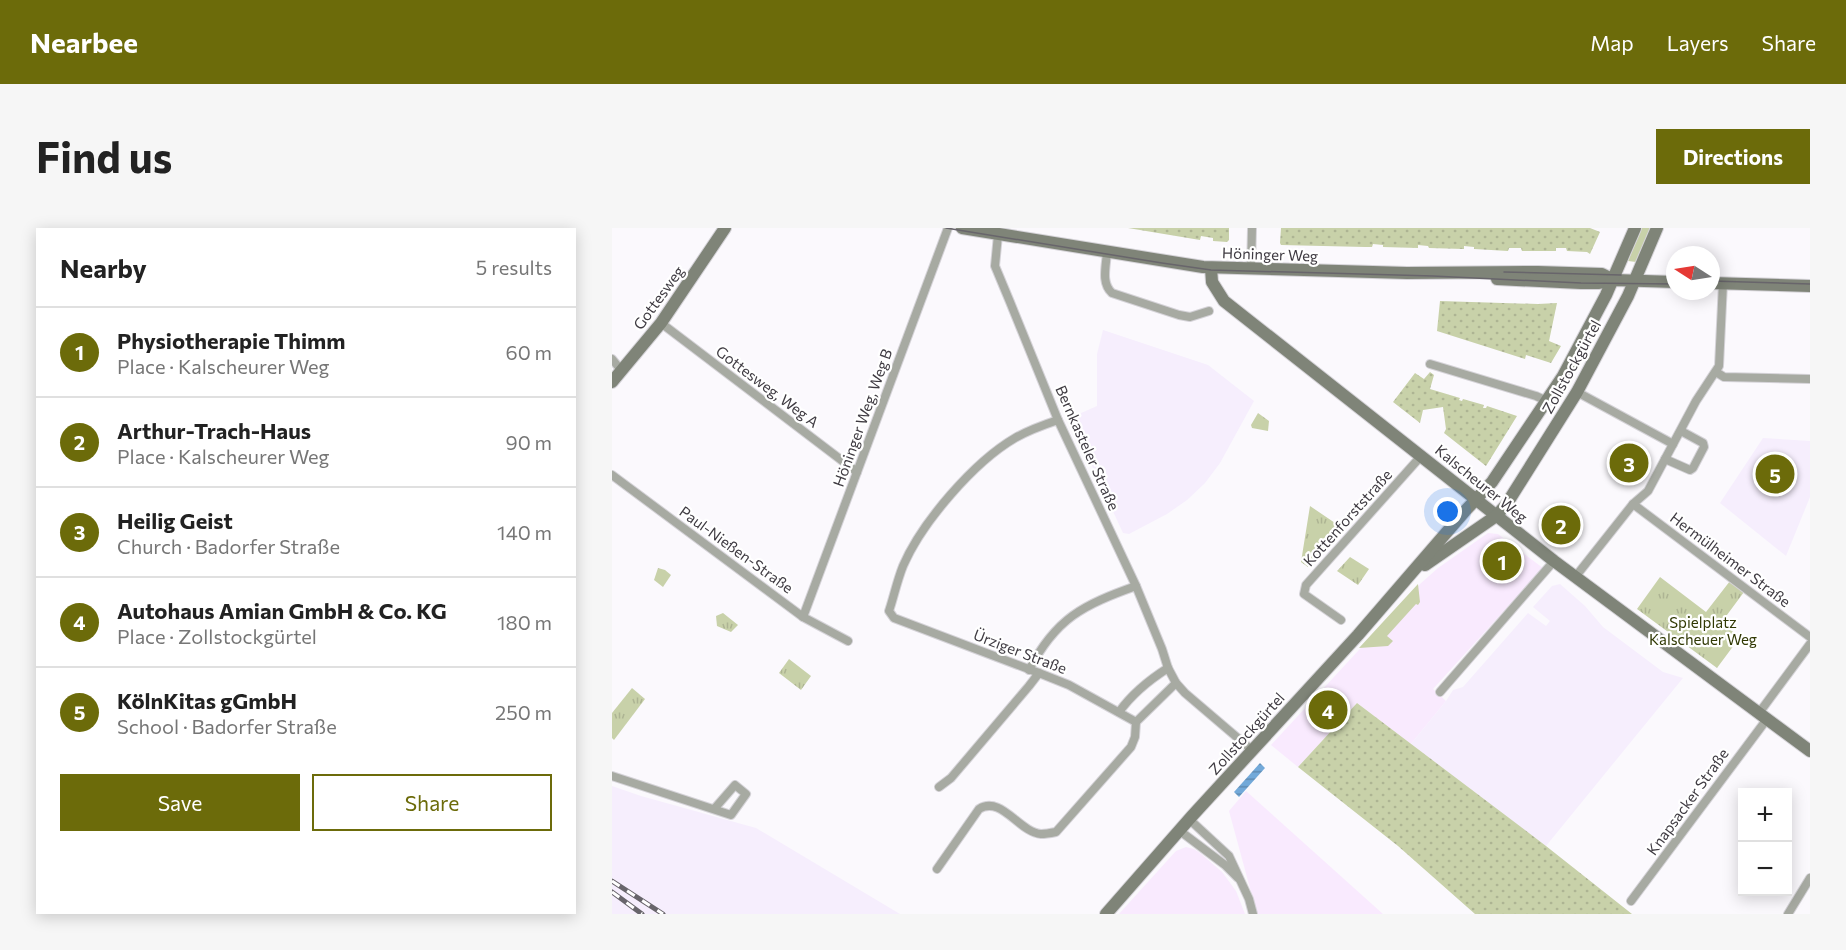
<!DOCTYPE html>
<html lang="en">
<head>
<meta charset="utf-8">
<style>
  :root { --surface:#fff; --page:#f6f6f6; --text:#222; --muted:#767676; --line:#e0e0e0; --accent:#6c6b0a }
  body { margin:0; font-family:Commissioner,sans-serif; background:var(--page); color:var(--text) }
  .controls { position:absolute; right:18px; bottom:18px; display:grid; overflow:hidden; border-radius:0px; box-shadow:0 3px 15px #0003 }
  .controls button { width:54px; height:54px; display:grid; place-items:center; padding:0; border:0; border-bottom:2px solid var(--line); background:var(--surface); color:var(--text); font:30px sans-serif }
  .compass { position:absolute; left:1054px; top:18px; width:54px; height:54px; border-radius:50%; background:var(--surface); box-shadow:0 3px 15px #0003; rotate:282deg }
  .you { position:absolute; left:836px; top:284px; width:21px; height:21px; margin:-15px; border:4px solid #fff; border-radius:50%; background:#1a73e8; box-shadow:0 0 0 9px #1a73e833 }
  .badge { display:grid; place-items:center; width:39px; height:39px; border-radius:50%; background:var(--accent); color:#fff; font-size:20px; font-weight:700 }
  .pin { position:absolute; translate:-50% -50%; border:3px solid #fff; box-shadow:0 2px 6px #0006 }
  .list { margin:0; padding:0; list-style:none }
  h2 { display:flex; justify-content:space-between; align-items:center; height:78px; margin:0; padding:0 24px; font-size:26px }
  h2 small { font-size:20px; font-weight:400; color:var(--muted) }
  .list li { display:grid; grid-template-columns:39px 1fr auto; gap:18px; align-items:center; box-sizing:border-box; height:90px; padding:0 24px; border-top:2px solid var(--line) }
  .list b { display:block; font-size:22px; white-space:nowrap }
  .list p { margin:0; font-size:20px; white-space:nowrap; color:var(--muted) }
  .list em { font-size:20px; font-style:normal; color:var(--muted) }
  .actions { display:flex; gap:12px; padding:18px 24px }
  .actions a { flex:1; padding:14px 0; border:2px solid var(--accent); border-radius:0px; text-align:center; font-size:21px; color:var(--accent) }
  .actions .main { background:var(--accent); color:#fff }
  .map { position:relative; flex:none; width:1198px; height:686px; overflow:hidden; border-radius:0px }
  header { display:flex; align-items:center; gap:36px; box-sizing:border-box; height:84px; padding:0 30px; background:var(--accent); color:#fff }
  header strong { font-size:28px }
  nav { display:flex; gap:33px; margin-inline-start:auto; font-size:21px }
  .intro { display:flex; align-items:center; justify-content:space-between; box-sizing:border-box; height:144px; padding:0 36px }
  h1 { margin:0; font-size:42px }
  .button { padding:15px 27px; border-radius:0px; background:var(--accent); color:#fff; font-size:21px; font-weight:700 }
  main { display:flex; gap:36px; padding:0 36px }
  aside { flex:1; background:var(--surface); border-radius:0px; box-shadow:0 3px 15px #0003 }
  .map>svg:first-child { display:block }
</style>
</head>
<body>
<header>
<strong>Nearbee</strong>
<nav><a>Map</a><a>Layers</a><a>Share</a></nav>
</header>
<div class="intro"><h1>Find us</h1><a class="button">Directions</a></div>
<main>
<aside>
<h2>Nearby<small>5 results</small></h2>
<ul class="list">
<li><span class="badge">1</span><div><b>Physiotherapie Thimm</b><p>Place · Kalscheurer Weg</p></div><em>60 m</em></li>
<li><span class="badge">2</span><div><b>Arthur-Trach-Haus</b><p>Place · Kalscheurer Weg</p></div><em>90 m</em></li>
<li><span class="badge">3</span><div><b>Heilig Geist</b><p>Church · Badorfer Straße</p></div><em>140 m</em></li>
<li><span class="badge">4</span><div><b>Autohaus Amian GmbH &amp; Co. KG</b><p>Place · Zollstockgürtel</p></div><em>180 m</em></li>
<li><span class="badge">5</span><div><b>KölnKitas gGmbH</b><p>School · Badorfer Straße</p></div><em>250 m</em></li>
</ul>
<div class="actions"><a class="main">Save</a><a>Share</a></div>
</aside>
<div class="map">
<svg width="1198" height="686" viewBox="0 0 1198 686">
  <defs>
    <pattern id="park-tufts" width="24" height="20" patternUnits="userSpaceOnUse" patternTransform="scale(1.5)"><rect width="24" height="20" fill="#c8d1a9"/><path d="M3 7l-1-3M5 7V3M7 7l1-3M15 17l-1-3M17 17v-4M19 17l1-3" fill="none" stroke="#adb493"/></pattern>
    <pattern id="garden-dots" width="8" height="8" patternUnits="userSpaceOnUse" patternTransform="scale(1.5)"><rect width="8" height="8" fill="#c8d1a9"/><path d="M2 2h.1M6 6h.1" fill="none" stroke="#adb493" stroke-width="1.8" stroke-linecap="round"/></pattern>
    <pattern id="water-rules" width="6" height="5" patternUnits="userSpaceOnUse" patternTransform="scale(1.5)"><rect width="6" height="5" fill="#73a9d9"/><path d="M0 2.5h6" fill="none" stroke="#608bb2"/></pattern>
  </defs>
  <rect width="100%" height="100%" fill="#fbf9fd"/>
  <g fill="#f9eafe">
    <polygon points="876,305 886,306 931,340 821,461 834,473 799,516 745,475 686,539 659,517 808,356 826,340"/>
    <polygon points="634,563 771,686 645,686 617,583"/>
    <polygon points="574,619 582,621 588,625 610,644 624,663 633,686 507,686 564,623"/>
  </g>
  <g fill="#f6eefd">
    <polygon points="491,102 596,137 642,173 608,235 593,255 575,272 555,286 517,306 511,305 458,190 485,178 485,126"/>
    <polygon points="1151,210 1198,213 1198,269 1174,328 1108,275"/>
    <polygon points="948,356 973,378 991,399 1051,444 1071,450 934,618 799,516 834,473 841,462 851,459 916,385 934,398 938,393 921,379 940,358"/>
    <polygon points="0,558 29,568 144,600 288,686 0,686"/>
  </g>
  <g fill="#c8d1a9">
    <polygon points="1030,0 1038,0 1024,34 1016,33"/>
    <polygon points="806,356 808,374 806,377 804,376 775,408 781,413 776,418 747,420"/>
  </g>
  <g fill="url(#park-tufts)">
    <polygon points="646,185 657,193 656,203 640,200 639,197"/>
    <polygon points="698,278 726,297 725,303 728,303 728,306 696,339 689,334"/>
    <polygon points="738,329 757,341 746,357 725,343"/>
    <polygon points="46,340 53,342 59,347 51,359 42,352"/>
    <polygon points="1048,349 1094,384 1118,353 1132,364 1109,395 1128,409 1105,440 1025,381"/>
    <polygon points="111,385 126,397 119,404 105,398 104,388"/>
    <polygon points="177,431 199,448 189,462 167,445"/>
    <polygon points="20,460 33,471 2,512 0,510 0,485"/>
  </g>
  <g fill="url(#garden-dots)">
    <polygon points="516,0 617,0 617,12 615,14 601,13 601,10 589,8 588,12"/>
    <polygon points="669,0 978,0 988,4 978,26 975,24 955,23 954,20 944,20 944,23 910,23 909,20 897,20 896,23 862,21 862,19 852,18 852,21 817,20 816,18 806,17 806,20 771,19 771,17 761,16 760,19 753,19 669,17 668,15"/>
    <polygon points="828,73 926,76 945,75 937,113 949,118 939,135 914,127 913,131 825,103"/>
    <polygon points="818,144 822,147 818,161 848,170 847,172 850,173 851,171 872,177 871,180 874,180 875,178 905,188 874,238 832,205 834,201 831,179 811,182 808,195 781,174 803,145 812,151"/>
    <polygon points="745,475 934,618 1020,686 863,686 786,618 686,539"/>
  </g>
  <polygon fill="url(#water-rules)" points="648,535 653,540 627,569 622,564"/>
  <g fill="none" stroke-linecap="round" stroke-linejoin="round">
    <defs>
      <g id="street">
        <polyline points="386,7 383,38 398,74 446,192 524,358 550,421 556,440 564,455 573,465 641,523"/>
        <path d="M495 24C494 39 489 55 500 65L567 87 578 89 597 83"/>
        <polyline points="639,42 640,0"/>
        <polyline points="49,95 245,244"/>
        <polyline points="0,131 9,142"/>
        <polyline points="818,136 924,168 935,173"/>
        <polyline points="1104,144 1112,149 1198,151"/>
        <polyline points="965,164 1061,216"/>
        <path d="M446 192C431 197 417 202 403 210 362 234 310 294 291 338 285 353 282 368 277 383L282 390 427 445 457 457 524 494"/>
        <polyline points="1053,231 1078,242 1081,240 1092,219 1091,215 1069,203"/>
        <polyline points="0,247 191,389 236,413"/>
        <polyline points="1021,276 1198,409"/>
        <polyline points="964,348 1021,276 1036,263 1084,173 1107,138 1111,55"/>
        <polyline points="191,389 336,0"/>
        <polyline points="729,392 692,366 694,357 810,227"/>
        <path d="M417 442C444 390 471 377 524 358"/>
        <polyline points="828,464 942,333"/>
        <path d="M507 484C520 466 537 452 556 440"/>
        <polyline points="1147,485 1198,416"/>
        <polyline points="0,548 119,587 134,566 123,557 103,580"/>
        <polyline points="327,559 339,550 417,458 427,445"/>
        <polyline points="578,592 617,628 637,671 641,686"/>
        <polyline points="568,603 613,637 626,650"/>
        <path d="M325 641 367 581C389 567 407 604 429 606 434 606 439 605 444 604L519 519 523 509 524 494 564 455"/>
        <polyline points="1019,673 1155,491"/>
        <polyline points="1176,686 1198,650"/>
      </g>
      <g id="secondary">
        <polyline points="350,0 591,39 795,45 926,44 990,46 1002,52"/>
        <polyline points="599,40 600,54 612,73 942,333 1198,523"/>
        <polyline points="885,51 969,55 986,55 1002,52 1063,54"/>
        <polyline points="1099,55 1198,58"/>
        <polyline points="0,154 49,95 113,0"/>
        <polyline points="813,337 884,288 894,277 965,164 1016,68 1045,0"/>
        <polyline points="494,686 580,588 746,407 853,283 880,254 951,148 994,67 1023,0"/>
      </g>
    </defs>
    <use href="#street" stroke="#d5d3d8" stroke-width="10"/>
    <use href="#secondary" stroke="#d5d3d8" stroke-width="14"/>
    <use href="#street" stroke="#a7aaa2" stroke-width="8"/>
    <use href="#secondary" stroke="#7f8478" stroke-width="12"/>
    <g stroke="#68656b" stroke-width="1.5">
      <polyline points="334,0 550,35 599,42 821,48 969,55 1063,56"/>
      <polyline points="892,44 1009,47"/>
      <polyline points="1099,53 1198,56"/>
    </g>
    <defs>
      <g id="rail">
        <polyline points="0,653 51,686"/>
        <polyline points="0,664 30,686"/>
      </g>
    </defs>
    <use href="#rail" stroke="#68656b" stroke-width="5"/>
    <use href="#rail" stroke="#fff" stroke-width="3" stroke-dasharray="9" stroke-linecap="butt"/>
  </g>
  <g text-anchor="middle" stroke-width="4.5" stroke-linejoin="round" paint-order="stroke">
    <g font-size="15" fill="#3f3b42" stroke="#fff">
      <text transform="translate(658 27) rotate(2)" y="5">Höninger Weg</text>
      <text transform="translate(47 70) rotate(-54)" y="5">Gottesweg</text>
      <text transform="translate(960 139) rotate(-61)" y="5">Zollstockgürtel</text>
      <text transform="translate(155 159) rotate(37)" y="5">Gottesweg, Weg A</text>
      <text transform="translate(251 190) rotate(-70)" y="5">Höninger Weg, Weg B</text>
      <text transform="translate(475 220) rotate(66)" y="5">Bernkasteler Straße</text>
      <text transform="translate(869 256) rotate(39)" y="5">Kalscheurer Weg</text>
      <text transform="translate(736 290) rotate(-48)" y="5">Kottenforststraße</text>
      <text transform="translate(124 322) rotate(36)" y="5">Paul-Nießen-Straße</text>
      <text transform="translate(1118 332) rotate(37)" y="5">Hermülheimer Straße</text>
      <text transform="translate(408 424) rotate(21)" y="5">Ürziger Straße</text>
      <text transform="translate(635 506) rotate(-48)" y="5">Zollstockgürtel</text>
      <text transform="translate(1076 574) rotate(-54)" y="5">Knapsacker Straße</text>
    </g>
    <g font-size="15" fill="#313904" stroke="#fff">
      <text x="1091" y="400">Spielplatz<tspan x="1091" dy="17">Kalscheuer Weg</tspan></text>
    </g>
  </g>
</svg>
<div class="controls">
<button>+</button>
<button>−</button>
</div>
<svg class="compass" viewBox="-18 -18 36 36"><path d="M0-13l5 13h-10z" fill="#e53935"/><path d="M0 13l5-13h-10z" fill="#767676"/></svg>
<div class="you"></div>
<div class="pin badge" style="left:890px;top:333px">1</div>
<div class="pin badge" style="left:949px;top:297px">2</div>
<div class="pin badge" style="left:1017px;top:235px">3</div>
<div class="pin badge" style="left:716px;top:482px">4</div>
<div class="pin badge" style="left:1163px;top:246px">5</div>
</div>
</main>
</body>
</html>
